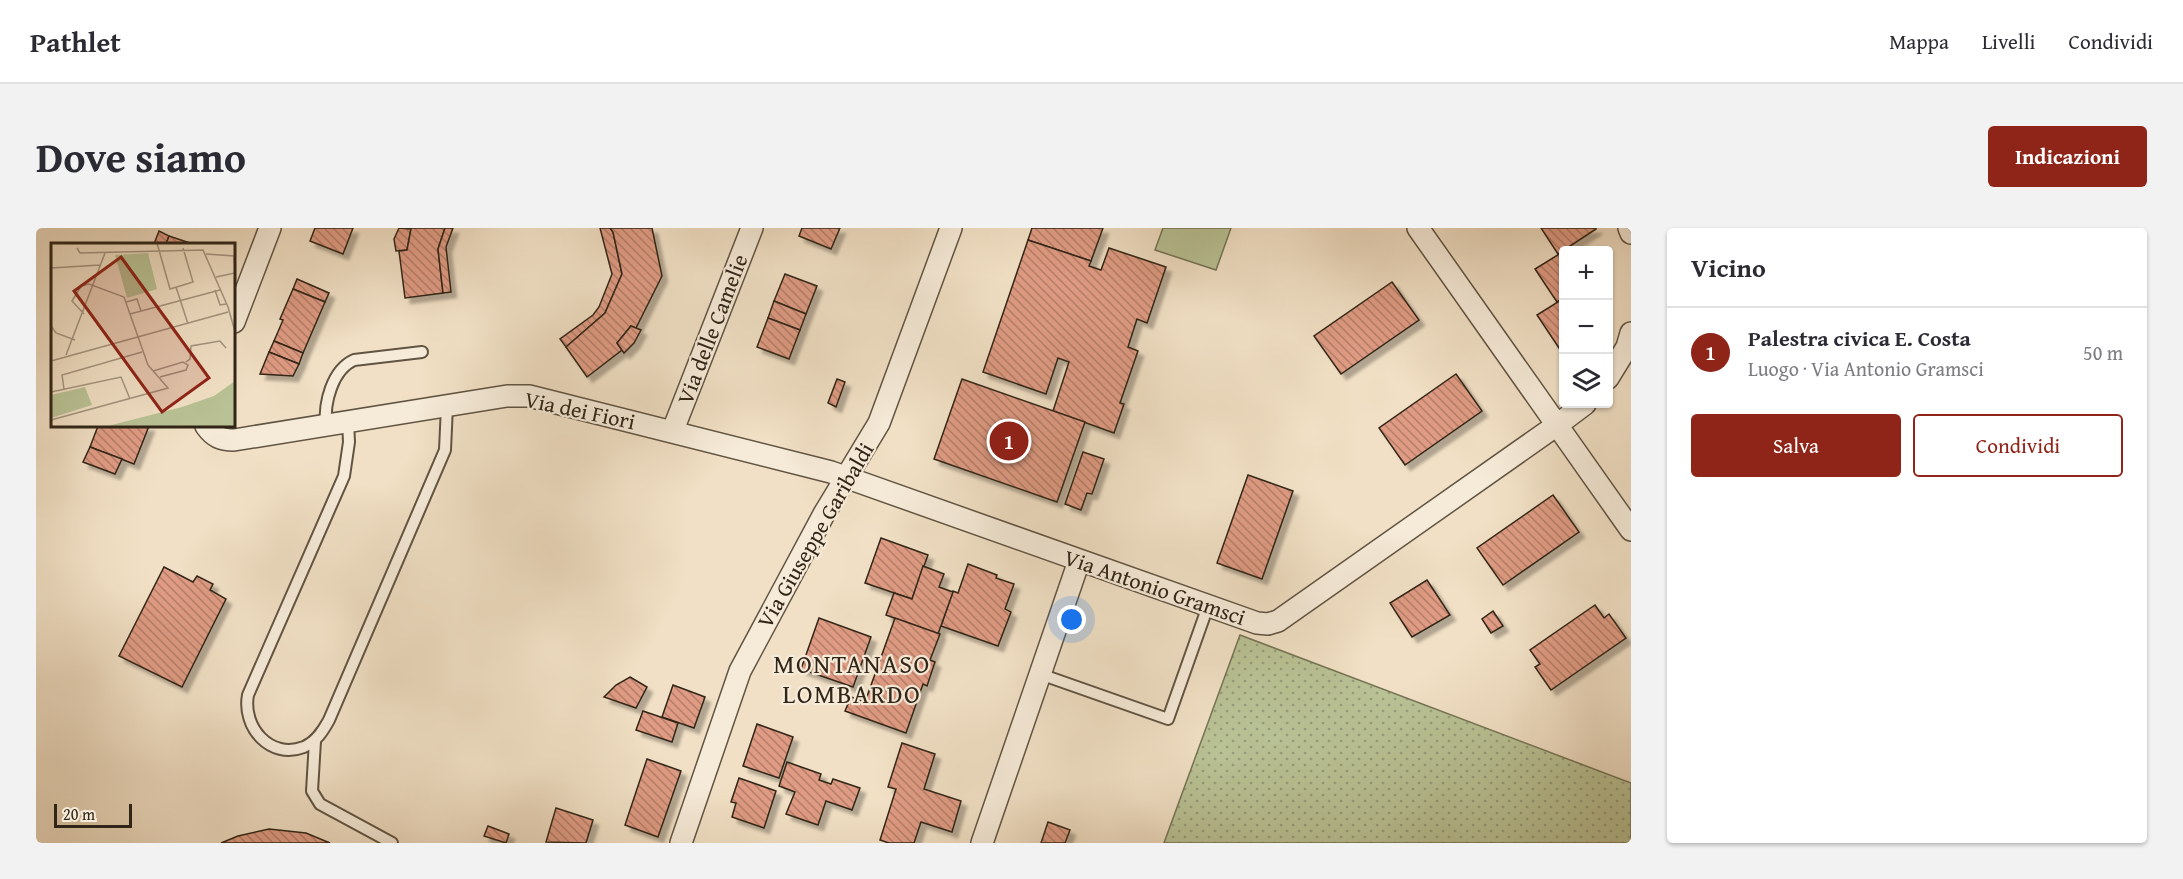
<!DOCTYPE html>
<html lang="it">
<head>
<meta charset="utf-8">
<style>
  :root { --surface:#fff; --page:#f2f2f3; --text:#2b2b33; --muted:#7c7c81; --line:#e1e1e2; --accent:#8f2418 }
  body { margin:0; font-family:"Gentium Book Plus",serif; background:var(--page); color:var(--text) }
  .controls { position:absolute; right:18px; top:18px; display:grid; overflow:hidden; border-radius:6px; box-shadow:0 2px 4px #0004 }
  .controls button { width:54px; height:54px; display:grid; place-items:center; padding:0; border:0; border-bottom:2px solid var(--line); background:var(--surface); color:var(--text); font:30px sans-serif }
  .scale { position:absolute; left:18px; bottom:15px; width:78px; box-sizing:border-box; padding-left:6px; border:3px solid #312518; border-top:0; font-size:16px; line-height:21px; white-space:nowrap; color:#312518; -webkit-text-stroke:4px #f6ebd9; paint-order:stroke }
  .you { position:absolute; left:1036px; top:392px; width:21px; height:21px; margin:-15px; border:4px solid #fff; border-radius:50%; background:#1a73e8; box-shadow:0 0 0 9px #1a73e833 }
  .badge { display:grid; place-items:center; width:39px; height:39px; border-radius:50%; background:var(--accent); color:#fff; font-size:20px; font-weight:700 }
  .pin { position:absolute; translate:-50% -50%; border:3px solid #fff; box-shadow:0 2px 6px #0006 }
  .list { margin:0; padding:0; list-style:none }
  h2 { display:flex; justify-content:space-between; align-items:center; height:78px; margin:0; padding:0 24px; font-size:26px }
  h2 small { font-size:20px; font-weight:400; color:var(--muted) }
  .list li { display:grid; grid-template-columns:39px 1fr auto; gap:18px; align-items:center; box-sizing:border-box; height:90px; padding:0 24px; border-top:2px solid var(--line) }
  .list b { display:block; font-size:22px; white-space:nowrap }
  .list p { margin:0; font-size:20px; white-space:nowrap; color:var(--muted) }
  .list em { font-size:20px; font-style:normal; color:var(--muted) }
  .actions { display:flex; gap:12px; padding:18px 24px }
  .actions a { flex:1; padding:14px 0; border:2px solid var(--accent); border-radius:6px; text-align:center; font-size:21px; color:var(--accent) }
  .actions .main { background:var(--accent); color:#fff }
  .icon { flex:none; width:33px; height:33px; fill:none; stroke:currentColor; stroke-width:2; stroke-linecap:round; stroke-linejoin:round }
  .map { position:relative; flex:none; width:1595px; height:615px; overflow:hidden; border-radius:6px }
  header { display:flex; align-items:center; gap:36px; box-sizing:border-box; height:84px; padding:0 30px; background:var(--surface); border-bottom:2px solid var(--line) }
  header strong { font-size:28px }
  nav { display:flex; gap:33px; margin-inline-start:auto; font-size:21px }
  .intro { display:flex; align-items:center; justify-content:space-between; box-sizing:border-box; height:144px; padding:0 36px }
  h1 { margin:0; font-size:42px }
  .button { padding:15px 27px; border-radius:6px; background:var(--accent); color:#fff; font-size:21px; font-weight:700 }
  main { display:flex; gap:36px; padding:0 36px }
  aside { flex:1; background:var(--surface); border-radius:6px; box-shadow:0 2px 4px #0004 }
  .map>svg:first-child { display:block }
</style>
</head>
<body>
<header>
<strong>Pathlet</strong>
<nav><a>Mappa</a><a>Livelli</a><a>Condividi</a></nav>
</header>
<div class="intro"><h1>Dove siamo</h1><a class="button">Indicazioni</a></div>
<main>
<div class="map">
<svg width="1595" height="615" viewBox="0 0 1595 615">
  <defs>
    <pattern id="park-dots" width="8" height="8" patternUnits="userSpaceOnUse" patternTransform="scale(1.5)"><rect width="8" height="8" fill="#b9c295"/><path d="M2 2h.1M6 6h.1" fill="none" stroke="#979d79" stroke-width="1.8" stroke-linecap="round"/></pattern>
    <pattern id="building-back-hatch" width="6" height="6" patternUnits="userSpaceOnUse" patternTransform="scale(1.5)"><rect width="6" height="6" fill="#df9b83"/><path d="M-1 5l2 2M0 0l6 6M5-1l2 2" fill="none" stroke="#b57e6a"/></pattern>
    <filter id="shadow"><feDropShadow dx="5.5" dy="5.5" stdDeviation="1.5" flood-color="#0004"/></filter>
  </defs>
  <rect width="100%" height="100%" fill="#f1e0c5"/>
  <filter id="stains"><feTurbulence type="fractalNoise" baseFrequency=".00333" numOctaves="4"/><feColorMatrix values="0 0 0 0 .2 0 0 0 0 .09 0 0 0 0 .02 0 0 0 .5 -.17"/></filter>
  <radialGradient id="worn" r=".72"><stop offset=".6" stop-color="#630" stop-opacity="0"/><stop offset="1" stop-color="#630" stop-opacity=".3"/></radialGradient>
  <polygon fill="#b9c295" stroke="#757456" stroke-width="1.5" points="1127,0 1195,0 1180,42 1119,22"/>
  <polygon fill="url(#park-dots)" stroke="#757456" stroke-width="1.5" points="1204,407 1595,555 1595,615 1128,615"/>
  <g fill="url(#building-back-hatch)" stroke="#312518" stroke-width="1.5" filter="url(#shadow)">
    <polygon points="279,0 317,0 307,26 274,13"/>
    <polygon points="363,0 375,1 371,22 360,23 358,11"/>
    <polygon points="373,0 409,0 402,21 407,65 369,70 363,23 371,22 375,1"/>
    <polygon points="409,0 417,0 410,19 415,64 407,65 402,21"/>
    <polygon points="564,0 574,0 577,4 586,46 569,85 530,119 524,111 557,87 563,79 576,46"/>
    <polygon points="574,0 616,0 626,48 600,100 595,98 581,115 586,122 551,149 530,119 569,85 586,46 577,4"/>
    <polygon points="766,0 804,0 795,21 763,8"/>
    <polygon points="996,0 1067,0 1055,33 992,12"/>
    <polygon points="1505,0 1560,0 1560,1 1522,26"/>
    <polygon points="123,3 133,8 130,16 118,16"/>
    <polygon points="133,8 157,16 130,16"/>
    <polygon points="992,12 1055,33 1053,38 1065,42 1073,20 1130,39 1111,95 1101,91 1092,119 1102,123 1084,175 1088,176 1078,205 1017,183 1033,134 1022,130 1010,166 947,144"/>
    <polygon points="1528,23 1528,70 1521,74 1499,41"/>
    <polygon points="749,46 781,58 770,86 738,73"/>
    <polygon points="261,51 293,65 289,74 257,61"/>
    <polygon points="1356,54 1383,92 1305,146 1278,108"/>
    <polygon points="257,61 289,74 267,125 238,113 247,92 244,91"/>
    <polygon points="1528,70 1528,117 1523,120 1501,87"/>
    <polygon points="738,73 770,86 764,102 732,90"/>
    <polygon points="732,90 764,102 753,131 721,119"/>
    <polygon points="595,98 605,102 598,115 588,125 581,115"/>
    <polygon points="238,113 267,125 263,136 233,124"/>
    <polygon points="233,124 263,136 257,148 224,146"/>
    <polygon points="1420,146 1446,183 1369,237 1343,200"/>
    <polygon points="801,151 809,154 800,179 792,175"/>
    <polygon points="926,151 1049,194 1021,274 898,231"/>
    <polygon points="62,198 113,198 98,236 54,219"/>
    <polygon points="54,219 86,231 79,246 47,234"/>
    <polygon points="1047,224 1068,231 1056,266 1051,265 1045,282 1029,276"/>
    <polygon points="1212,247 1257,263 1226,351 1181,335"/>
    <polygon points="1517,267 1543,304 1467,357 1441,320"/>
    <polygon points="845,310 892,327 876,371 829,355"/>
    <polygon points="932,336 961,347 960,350 978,356 969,381 975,384 962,418 905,398 917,363 922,365"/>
    <polygon points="887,338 908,346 903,359 917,364 902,406 850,387 858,365 876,371"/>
    <polygon points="128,339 157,354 161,348 177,356 174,362 190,371 146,459 83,428"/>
    <polygon points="1391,352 1414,387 1376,409 1354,375"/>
    <polygon points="1559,377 1568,390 1573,386 1590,410 1515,462 1499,439 1504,436 1494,422"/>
    <polygon points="1457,383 1467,398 1455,405 1446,391"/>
    <polygon points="783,390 835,409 817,459 765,441"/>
    <polygon points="859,390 904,406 894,432 899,434 891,458 887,456 870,505 809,483 815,469 829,474"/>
    <polygon points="594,449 611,459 600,480 568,469 580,457"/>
    <polygon points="637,457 669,469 658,500 626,489"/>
    <polygon points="607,483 642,495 636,514 600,502"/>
    <polygon points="721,496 757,509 743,550 707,538"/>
    <polygon points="866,515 899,526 888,561 925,573 916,604 885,594 878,615 853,615 844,612 860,561 852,559"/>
    <polygon points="611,531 645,543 622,609 589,597"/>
    <polygon points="751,534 785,546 783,552 795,556 797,551 824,560 816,582 790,573 782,597 750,586 759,564 743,558"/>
    <polygon points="703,550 740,563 728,600 696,589 700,575 695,574"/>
    <polygon points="520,580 557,592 550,615 510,614"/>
    <polygon points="1012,594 1034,602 1029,615 1005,615"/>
    <polygon points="452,598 473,606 470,615 448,608"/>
    <polygon points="233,601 270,605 294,615 185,615 202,608"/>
  </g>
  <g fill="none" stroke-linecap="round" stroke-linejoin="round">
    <defs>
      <g id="lane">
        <path d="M312 194 313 214 308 248 212 467C206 499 234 532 268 519 280 514 287 503 293 492L409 222 411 178"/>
        <path d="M290 197C288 175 296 142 318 132L386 124"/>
        <polyline points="1004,446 1132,491 1172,378"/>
        <polyline points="279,513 276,563 284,576 356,615"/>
      </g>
      <g id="street">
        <polyline points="1382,0 1595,302"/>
        <polyline points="1593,0 1595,5"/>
        <polyline points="198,94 234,0"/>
        <polyline points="1572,150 1591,119 1595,105"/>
        <path d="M170 198C178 209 185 212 198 212L471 168H493L795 244 1221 395 1232 396 1242 393 1521 197 1549 176"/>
        <polyline points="637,202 716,0"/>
        <polyline points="645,615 704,443 788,286 843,195 915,0"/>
        <polyline points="946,615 1043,333"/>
      </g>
    </defs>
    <use href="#lane" stroke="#615443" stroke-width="14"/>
    <use href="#street" stroke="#615443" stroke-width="24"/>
    <use href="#lane" stroke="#f6ebd9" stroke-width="10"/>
    <use href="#street" stroke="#f6ebd9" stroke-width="21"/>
  </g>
  <g text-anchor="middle" stroke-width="4.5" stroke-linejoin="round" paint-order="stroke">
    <g font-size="22" fill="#312518" stroke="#f6ebd9">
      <text transform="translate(676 101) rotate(-69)" y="8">Via delle Camelie</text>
      <text transform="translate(544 182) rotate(12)" y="8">Via dei Fiori</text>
      <text transform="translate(779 307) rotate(-60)" y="8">Via Giuseppe Garibaldi</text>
      <text transform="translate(1119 359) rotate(19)" y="8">Via Antonio Gramsci</text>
    </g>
    <g font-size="26" letter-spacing="1.5" fill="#312518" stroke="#f6ebd9">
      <text x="816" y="445">MONTANASO<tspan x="816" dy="30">LOMBARDO</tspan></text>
    </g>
  </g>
  <g transform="translate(15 15)">
    <rect width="184" height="184" fill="#f1e0c5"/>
    <path d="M34 144 41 162 0 175V152Z" fill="#b9c295"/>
    <path d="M97 10 106 46 76 55 64 12ZM184 138V184H53L131 164 163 153Z" fill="#b9c295"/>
    <path fill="none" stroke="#a49580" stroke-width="1.5" d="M106 0 119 46 142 39 132 5M26 5 29 10 152 7 177 64 185 92M155 11 183 13 184 30 165 34M0 25 49 22M125 44 137 81M164 47 169 62 175 61M75 59 86 56 90 68M79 71 169 47M0 83 5 90 24 97M15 112 54 10M0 118 177 69M135 119 139 116 140 103 169 98 175 105M102 128 132 119 137 122 135 127 109 134M13 146 11 132 91 109M0 149 70 134 79 156M0 177 117 145 97 122 73 54 38 41 30 43 21 58 33 71"/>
    <path fill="#8f2418" fill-opacity="0.15" stroke="#8f2418" stroke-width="3" d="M70 14 158 135 111 169 23 48Z"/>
    <rect width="184" height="184" fill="none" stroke="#312518" stroke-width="3"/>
  </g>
  <rect width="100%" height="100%" filter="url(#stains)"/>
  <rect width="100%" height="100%" fill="url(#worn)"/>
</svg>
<div class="controls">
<button>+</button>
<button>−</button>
<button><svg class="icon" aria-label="layers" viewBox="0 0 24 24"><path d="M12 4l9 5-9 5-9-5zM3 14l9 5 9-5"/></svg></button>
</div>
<div class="scale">20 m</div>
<div class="you"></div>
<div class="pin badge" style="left:973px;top:213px">1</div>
</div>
<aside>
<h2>Vicino<small></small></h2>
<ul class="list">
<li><span class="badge">1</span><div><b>Palestra civica E. Costa</b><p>Luogo · Via Antonio Gramsci</p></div><em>50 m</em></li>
</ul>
<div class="actions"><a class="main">Salva</a><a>Condividi</a></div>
</aside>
</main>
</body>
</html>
